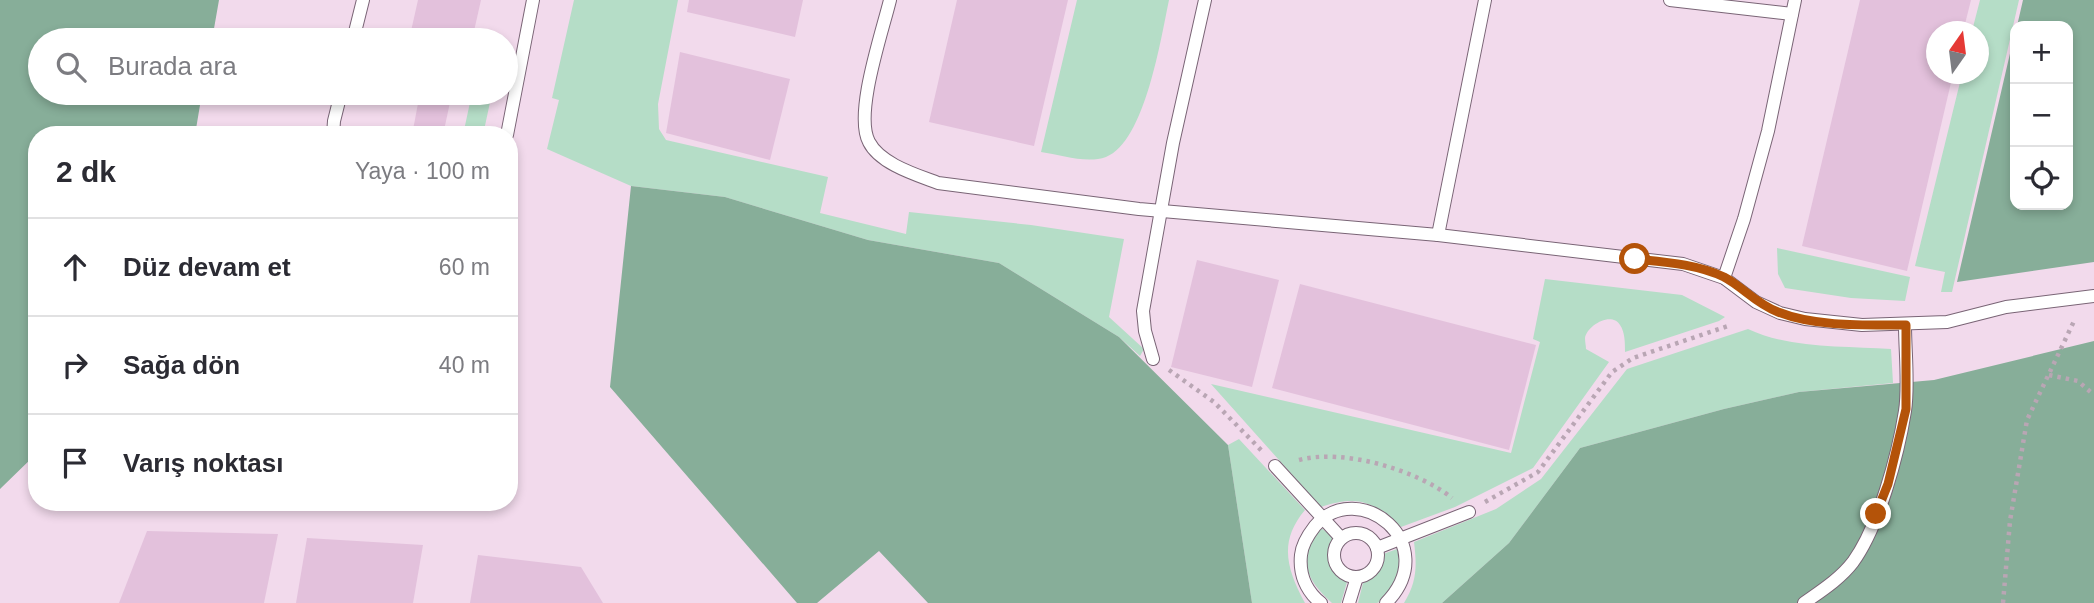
<!DOCTYPE html>
<html lang="tr">
<head>
<meta charset="utf-8">
<style>
  :root { --surface:#fff; --page:#f7f7f7; --text:#2b2b33; --muted:#7c7c81; --line:#e1e1e2 }
  body { margin:0; font-family:Helvetica,sans-serif; background:var(--page); color:var(--text) }
  .controls { position:absolute; right:21px; top:21px; display:grid; overflow:hidden; border-radius:14px; box-shadow:0 4px 10px #0003 }
  .controls button { width:63px; height:63px; display:grid; place-items:center; padding:0; border:0; border-bottom:2px solid var(--line); background:var(--surface); color:var(--text); font:35px sans-serif }
  .compass { position:absolute; left:1926px; top:21px; width:63px; height:63px; border-radius:50%; background:var(--surface); box-shadow:0 4px 10px #0003; rotate:14deg }
  .stop { position:absolute; width:21px; height:21px; margin:-16px; border:5px solid #b45309; border-radius:50%; background:#fff }
  .stop.end { background:#b45309; border-color:#fff; box-shadow:0 2px 7px #0008 }
  .list { margin:0; padding:0; list-style:none }
  h2 { display:flex; justify-content:space-between; align-items:center; height:91px; margin:0; padding:0 28px; font-size:30px }
  h2 small { font-size:23px; font-weight:400; color:var(--muted) }
  .list li { display:grid; grid-template-columns:46px 1fr auto; gap:21px; align-items:center; box-sizing:border-box; height:98px; padding:0 28px; border-top:2px solid var(--line) }
  .list b { display:block; font-size:26px; white-space:nowrap }
  .list em { font-size:23px; font-style:normal; color:var(--muted) }
  .icon { flex:none; width:38px; height:38px; fill:none; stroke:currentColor; stroke-width:2; stroke-linecap:round; stroke-linejoin:round }
  .map { position:relative; flex:none; width:2094px; height:603px; overflow:hidden }
  .search { position:absolute; background:var(--surface); box-shadow:0 4px 10px #0003; left:28px; top:28px; width:490px; height:77px; display:flex; align-items:center; gap:18px; box-sizing:border-box; padding:0 24px; border-radius:38px; color:var(--muted); font-size:26px }
  .panel { position:absolute; background:var(--surface); box-shadow:0 4px 10px #0003; left:28px; top:126px; width:490px; height:385px; border-radius:28px }
  .map>svg:first-child { display:block }
</style>
</head>
<body>
<div class="map">
<svg width="2094" height="603" viewBox="0 0 2094 603">
  <rect width="100%" height="100%" fill="#f2daec"/>
  <g fill="#b5ddc7">
    <polygon points="574,0 678,0 658,104 659,129 666,140 828,177 820,213 906,234 909,212 1031,225 1124,239 1109,317 1144,349 1140,356 1119,337 999,263 868,240 725,197 631,186 547,149 559,100 552,98"/>
    <path d="M1077 0H1169C1161 38 1145 142 1106 157 1087 164 1061 155 1041 152Z"/>
    <polygon points="1980,0 2019,0 1952,292 1941,292 1945,272 1915,266 1962,74 1979,74 1979,32 1972,31"/>
    <polygon points="472,93 492,93 483,135 463,135"/>
    <polygon points="1777,248 1910,277 1905,301 1851,298 1785,288 1778,274"/>
    <path d="M1545 279 1682 295 1725 317 1719 321 1625 352C1625 343 1625 332 1620 325 1611 311 1587 326 1585 338 1585 342 1586 346 1586 349L1609 362 1533 468 1455 507 1401 527C1371 501 1359 495 1321 507L1211 384 1511 453 1540 342 1533 339Z"/>
    <path d="M1748 329C1790 349 1845 346 1891 349L1893 383 1799 392 1724 409 1580 448 1509 543 1442 603H1404C1417 582 1417 566 1414 542L1496 509 1541 479 1627 369Z"/>
    <path d="M1239 439 1305 510C1278 542 1287 569 1305 603H1252L1228 445Z"/>
    <path d="M1319 526 1334 538C1324 561 1328 568 1347 582L1341 603H1332C1304 578 1298 558 1319 526Z"/>
    <path d="M1400 548 1401 571 1384 600 1377 603H1358L1363 583C1378 577 1380 569 1383 554Z"/>
  </g>
  <g fill="#87ae99">
    <polygon points="0,0 219,0 212,40 40,40 40,93 202,93 195,135 37,135 37,453 0,489"/>
    <polygon points="2023,0 2094,0 2094,262 1957,282 2015,32 2015,205 2068,205 2068,26 2017,26"/>
    <polygon points="631,186 725,197 868,240 999,263 1119,337 1228,445 1252,603 928,603 879,551 817,603 797,603 610,387"/>
    <polygon points="2094,341 2094,603 1442,603 1509,543 1580,448 1724,409 1799,392 1934,380"/>
  </g>
  <g fill="#e3c1dc">
    <polygon points="418,0 481,0 472,40 409,40"/>
    <polygon points="689,0 803,0 795,37 687,12"/>
    <polygon points="957,0 1068,0 1034,146 929,122"/>
    <polygon points="1860,0 1971,0 1963,32 1937,32 1937,74 1953,74 1907,271 1802,246"/>
    <polygon points="680,52 790,79 770,160 666,133"/>
    <polygon points="420,93 452,93 443,135 412,135"/>
    <polygon points="1197,260 1279,280 1252,387 1171,367"/>
    <polygon points="1300,284 1536,345 1509,450 1272,388"/>
    <polygon points="147,531 278,534 264,603 119,603"/>
    <polygon points="307,538 423,545 413,603 296,603"/>
    <polygon points="478,555 581,567 603,603 470,603"/>
  </g>
  <g fill="none" stroke-linecap="round" stroke-linejoin="round">
    <defs>
      <g id="lane">
        <path d="M890 0C882 33 854 114 869 142 880 164 917 175 938 183L1139 209 1438 235 1683 264 1724 278 1756 302 1780 313 1805 319 1862 325 1947 322 2006 307 2094 296"/>
        <polyline points="1670,0 1792,14"/>
        <polyline points="353,40 363,0"/>
        <polyline points="333,135 334,121 341,93"/>
        <polyline points="507,135 533,0"/>
        <polyline points="1438,235 1485,0"/>
        <polyline points="1724,278 1744,219 1768,131 1795,0"/>
        <polyline points="1153,359 1145,331 1143,311 1173,143 1205,0"/>
        <polyline points="1275,466 1341,538"/>
        <circle cx="1356" cy="555" r="22"/>
        <polyline points="1377,548 1469,512"/>
        <path d="M1321 603C1306 591 1299 574 1301 555 1302 544 1308 535 1315 526 1358 476 1444 544 1386 603"/>
        <polyline points="1349,603 1357,577"/>
        <path d="M1804 603C1821 591 1840 579 1853 562 1879 526 1898 455 1905 411 1909 386 1905 351 1905 325"/>
      </g>
    </defs>
    <use href="#lane" stroke="#796475" stroke-width="14"/>
    <g stroke="#b9a6b4" stroke-width="4.5" stroke-dasharray="3.5 5" stroke-linecap="butt">
      <polyline points="1169,370 1214,402 1262,451"/>
      <polyline points="2049,375 2078,381 2094,395"/>
      <path d="M1299 460C1343 448 1417 470 1452 498"/>
      <polyline points="1485,502 1538,472 1612,372 1633,358 1731,325"/>
      <polyline points="2003,603 2010,521 2027,420 2075,319"/>
    </g>
    <use href="#lane" stroke="#fff" stroke-width="12"/>
  </g>
  <g fill="none" stroke-linecap="round" stroke-linejoin="round">
    <path stroke="#b45309" stroke-width="9" d="M1635 259C1664 262 1697 264 1724 277 1743 287 1755 303 1778 312 1815 327 1866 325 1906 325V409L1888 484 1876 514"/>
  </g>
</svg>
<div class="controls">
<button>+</button>
<button>−</button>
<button><svg class="icon" aria-label="locate" viewBox="0 0 24 24"><circle cx="12" cy="12" r="6"/><path d="M12 2v4M12 18v4M2 12h4M18 12h4"/></svg></button>
</div>
<svg class="compass" viewBox="-18 -18 36 36"><path d="M0-13l5 13h-10z" fill="#e53935"/><path d="M0 13l5-13h-10z" fill="#7c7c81"/></svg>
<div class="stop" style="left:1635px;top:259px"></div>
<div class="stop end" style="left:1876px;top:514px"></div>
<div class="search"><svg class="icon" aria-label="search" viewBox="0 0 24 24"><circle cx="10" cy="10" r="6"/><path d="M15 15l6 6"/></svg>Burada ara</div>
<section class="panel">
<h2>2 dk<small>Yaya · 100 m</small></h2>
<ul class="list">
<li><svg class="icon" aria-label="ahead" viewBox="0 0 24 24"><path d="M12 20V5M6 11l6-6 6 6"/></svg><div><b>Düz devam et</b></div><em>60 m</em></li>
<li><svg class="icon" aria-label="right" viewBox="0 0 24 24"><path d="M7 20v-9h11M14 6l5 5-5 5"/></svg><div><b>Sağa dön</b></div><em>40 m</em></li>
<li><svg class="icon" aria-label="arrive" viewBox="0 0 24 24"><path d="M6 21V4h12l-3 4 3 4H6"/></svg><div><b>Varış noktası</b></div></li>
</ul>
</section>
</div>
</body>
</html>
